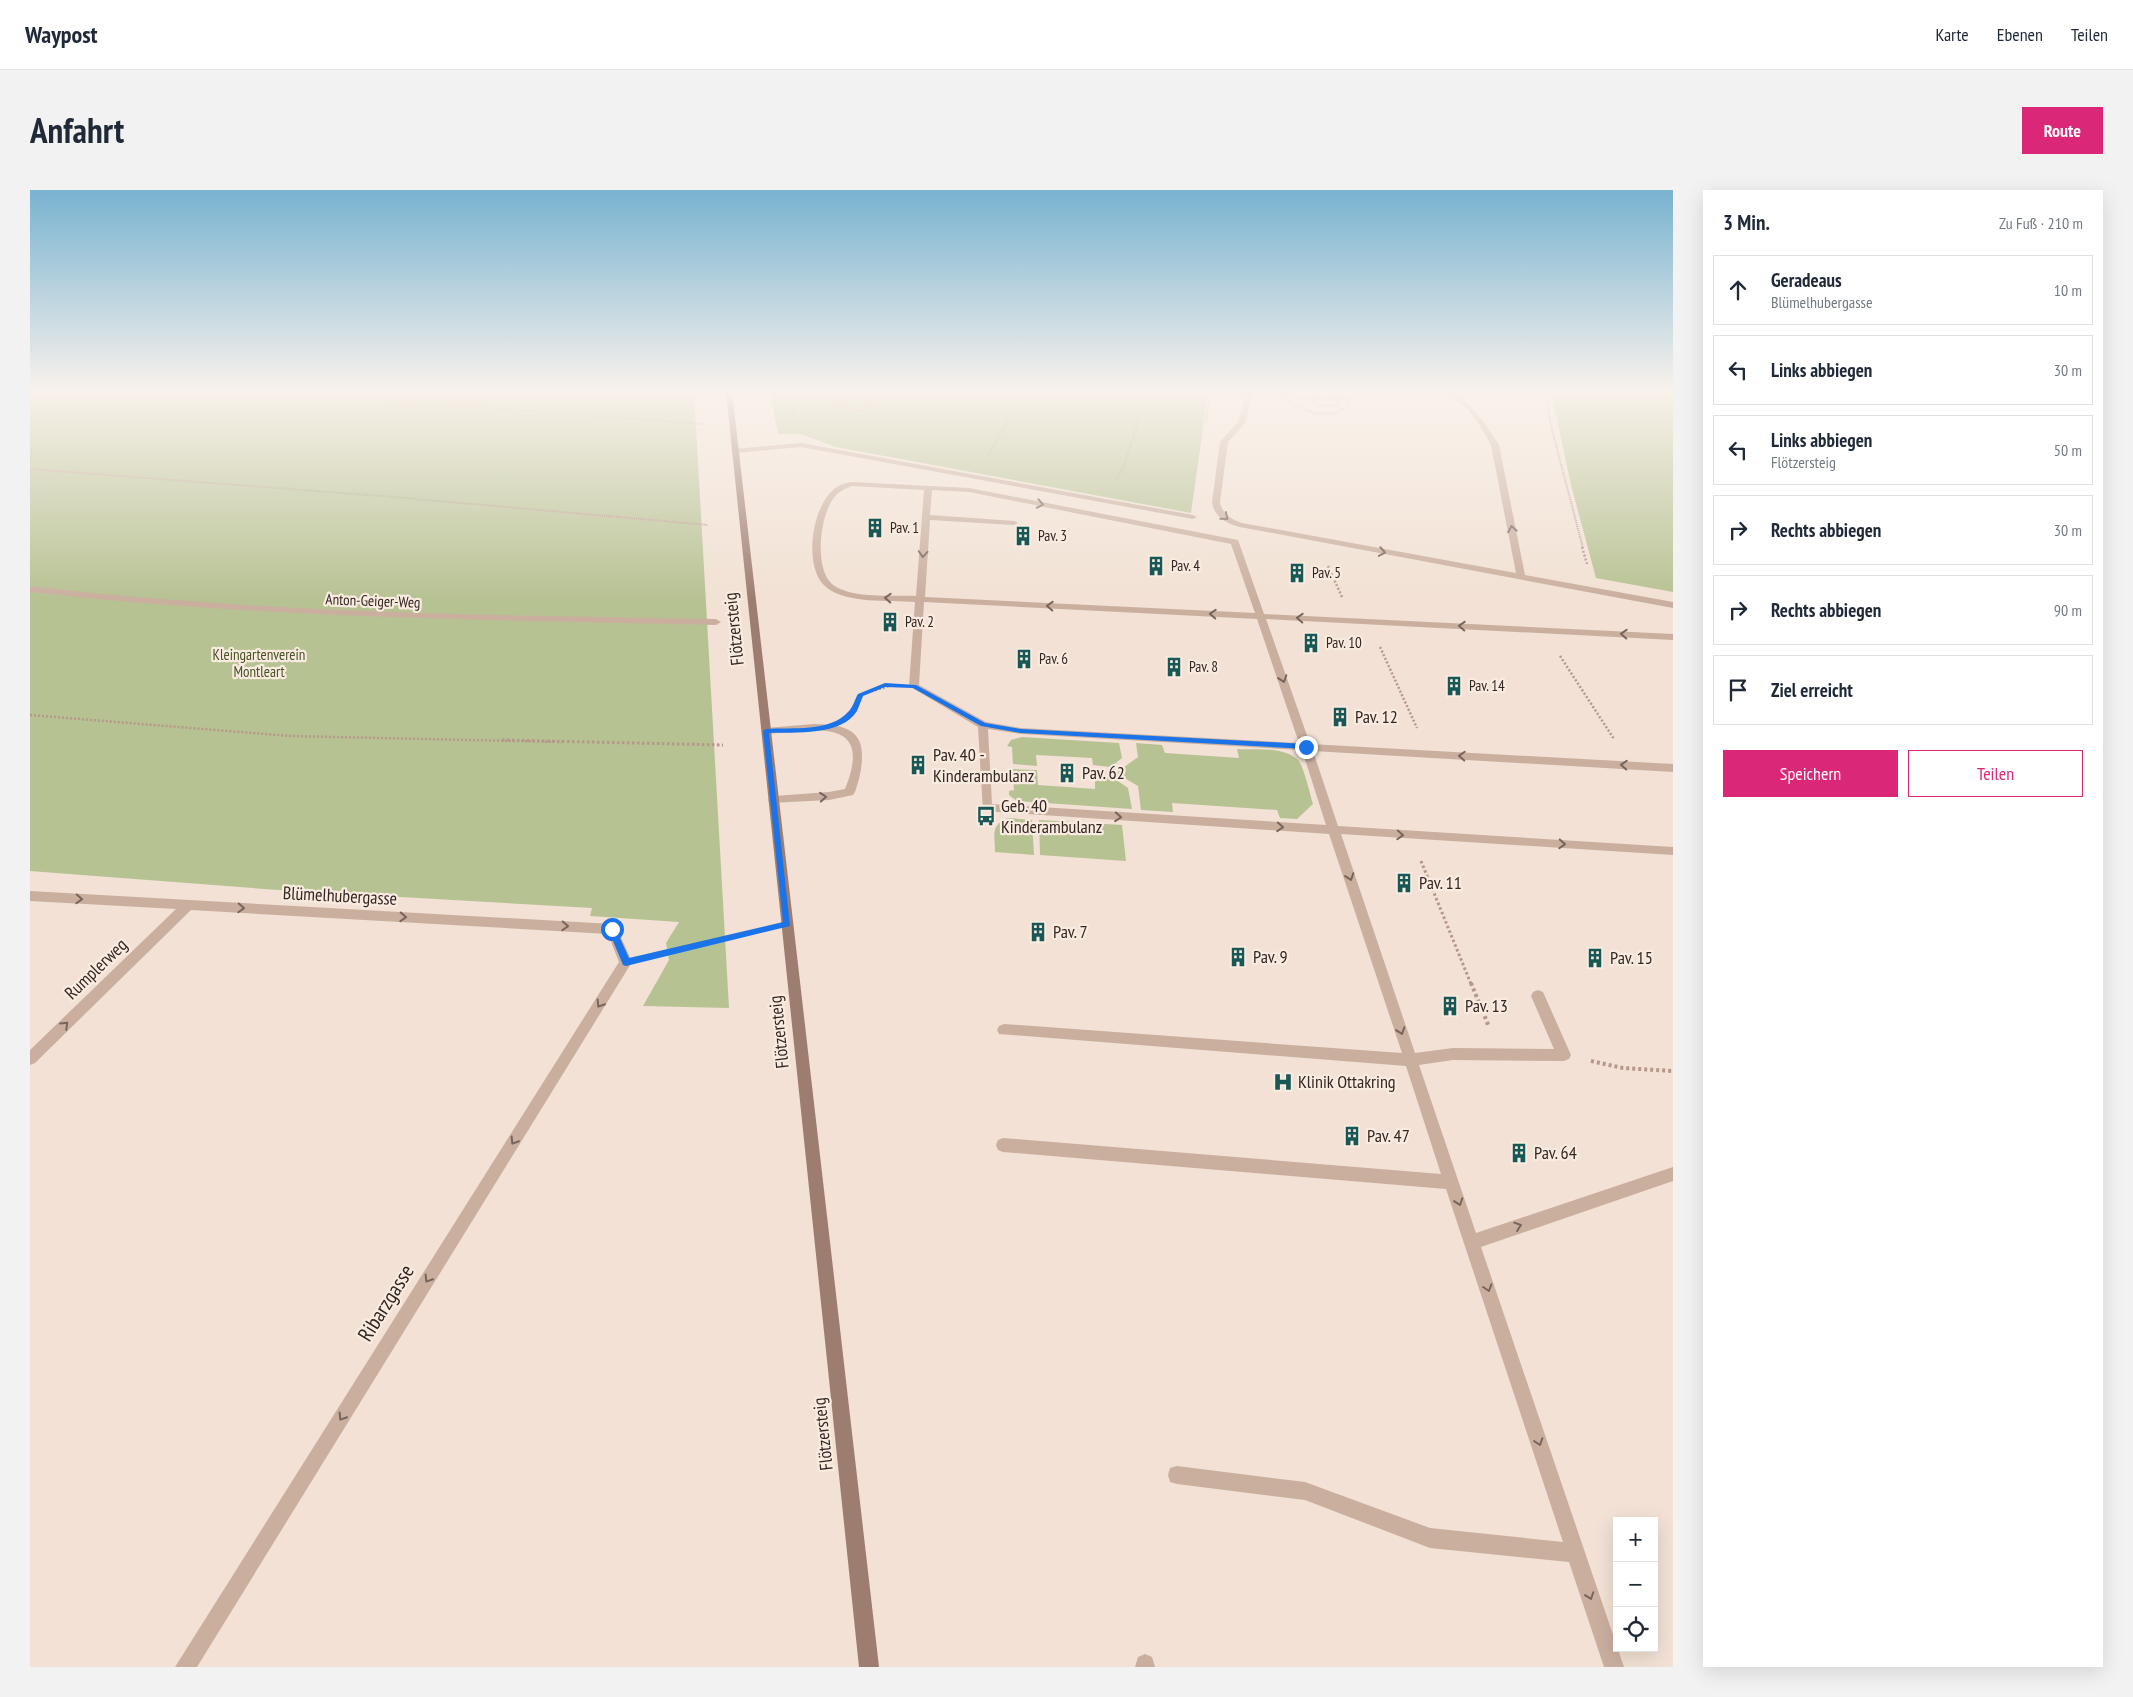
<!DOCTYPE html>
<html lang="de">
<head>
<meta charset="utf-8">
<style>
  :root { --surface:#fff; --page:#f2f2f3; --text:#1f2937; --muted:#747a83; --line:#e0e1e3; --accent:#db2777 }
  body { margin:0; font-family:"PT Sans Narrow",sans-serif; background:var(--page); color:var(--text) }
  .controls { position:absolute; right:15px; bottom:15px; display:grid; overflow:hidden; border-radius:0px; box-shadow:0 5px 20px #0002 }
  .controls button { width:45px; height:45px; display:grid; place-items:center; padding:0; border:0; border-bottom:1px solid var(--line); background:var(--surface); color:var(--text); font:25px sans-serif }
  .stop { position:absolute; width:15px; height:15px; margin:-11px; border:4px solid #1a73e8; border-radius:50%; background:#fff }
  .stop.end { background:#1a73e8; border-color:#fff; box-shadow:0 1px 5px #0008 }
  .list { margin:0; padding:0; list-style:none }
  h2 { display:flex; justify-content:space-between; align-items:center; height:65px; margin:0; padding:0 20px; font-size:21px }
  h2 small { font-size:16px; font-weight:400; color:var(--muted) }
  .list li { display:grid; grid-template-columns:32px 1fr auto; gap:15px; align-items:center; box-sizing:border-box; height:70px; margin:0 10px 10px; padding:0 10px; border:1px solid var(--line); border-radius:0px }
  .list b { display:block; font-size:19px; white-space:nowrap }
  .list p { margin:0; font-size:16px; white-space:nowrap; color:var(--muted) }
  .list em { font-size:16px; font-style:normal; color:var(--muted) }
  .actions { display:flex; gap:10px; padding:15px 20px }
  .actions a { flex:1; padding:11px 0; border:1px solid var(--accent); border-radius:0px; text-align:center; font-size:18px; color:var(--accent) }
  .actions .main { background:var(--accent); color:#fff }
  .icon { flex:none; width:28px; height:28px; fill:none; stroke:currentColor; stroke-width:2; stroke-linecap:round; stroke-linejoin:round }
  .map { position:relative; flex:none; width:1643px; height:1477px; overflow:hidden; border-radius:0px }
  header { display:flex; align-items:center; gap:30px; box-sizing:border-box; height:70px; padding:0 25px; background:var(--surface); border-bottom:1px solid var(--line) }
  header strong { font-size:24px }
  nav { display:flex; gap:28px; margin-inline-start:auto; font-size:18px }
  .intro { display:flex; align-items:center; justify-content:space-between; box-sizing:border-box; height:120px; padding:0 30px }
  h1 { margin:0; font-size:35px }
  .button { padding:12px 22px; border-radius:0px; background:var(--accent); color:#fff; font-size:18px; font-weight:700 }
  main { display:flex; gap:30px; padding:0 30px }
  aside { flex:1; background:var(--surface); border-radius:0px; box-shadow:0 5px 20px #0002 }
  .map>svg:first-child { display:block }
</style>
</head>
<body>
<header>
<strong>Waypost</strong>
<nav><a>Karte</a><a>Ebenen</a><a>Teilen</a></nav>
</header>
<div class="intro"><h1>Anfahrt</h1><a class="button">Route</a></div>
<main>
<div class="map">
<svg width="1643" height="1477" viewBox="0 0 1643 1477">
  <rect width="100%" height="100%" fill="#f2e1d4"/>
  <g fill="#b7c293">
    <polygon points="0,202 664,202 699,818 613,816 639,770 636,753 649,732 560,726 562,718 248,700 0,681"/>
    <polygon points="740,202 1178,202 1161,323 806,257 770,244 748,244"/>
    <polygon points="1521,202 1643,202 1643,402 1566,388 1541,295"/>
    <polygon points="992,547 1089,553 1092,568 1081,577 1063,575 1062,568 1006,565 1007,576 983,574 982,557 977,556 981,550"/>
    <path d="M1106 553 1132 555 1135 563 1209 568 1207 559C1225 560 1254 556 1268 570 1274 577 1280 604 1283 614L1267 629 1250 628 1247 620 1142 613 1143 622 1111 620 1108 596 1086 583 1108 567Z"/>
    <polygon points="983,579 1007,580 1008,595 1065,599 1065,589 1067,589 1067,586 1082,587 1098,598 1102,619 987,611 979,605 979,601 984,600"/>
    <path d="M978 628 1002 630 1004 665 965 662C965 645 960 635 978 628Z"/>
    <polygon points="1009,630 1092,635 1096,671 1010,665"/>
  </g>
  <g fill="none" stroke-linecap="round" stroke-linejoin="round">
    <g stroke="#b6988a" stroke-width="2" stroke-dasharray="1 1" stroke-linecap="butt">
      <polyline points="248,202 673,234"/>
      <polyline points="615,202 671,207"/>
      <polyline points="765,202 761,213 765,233"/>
      <path d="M1256 202 1255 207C1270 223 1301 230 1319 215L1318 210 1307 202"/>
      <polyline points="1515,202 1521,236 1553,358"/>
      <polyline points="1243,207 1318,210"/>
      <polyline points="1282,209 1285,215 1306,216 1308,210 1301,202"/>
      <polyline points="780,232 803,215 832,221 850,202"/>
      <polyline points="1176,233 1180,202"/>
      <polyline points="958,266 993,202"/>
      <polyline points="0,279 364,307 678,335"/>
      <polyline points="1086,289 1094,277 1113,215"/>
    </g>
    <g stroke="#b6988a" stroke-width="2.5" stroke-dasharray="2 2" stroke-linecap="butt">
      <polyline points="1552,357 1557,374"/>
      <polyline points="1298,376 1312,407"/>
      <polyline points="1350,457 1387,538"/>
      <polyline points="1530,466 1584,549"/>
      <polyline points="824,520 830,505 859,496"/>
      <polyline points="0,525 260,546 532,552"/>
    </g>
    <g stroke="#b6988a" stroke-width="3" stroke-dasharray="2.5 2.5" stroke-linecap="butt">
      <polyline points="472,550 693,555"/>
      <polyline points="1391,671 1441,794"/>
      <polyline points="621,766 732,740"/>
    </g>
    <g stroke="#b6988a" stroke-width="4" stroke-dasharray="3 3" stroke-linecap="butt">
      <polyline points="1441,793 1459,837"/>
      <polyline points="1561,871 1593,878 1643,881"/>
    </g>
    <g fill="#caaf9f" fill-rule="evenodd">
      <path d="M1217 202H1223L1215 233 1198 252 1190 312C1192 324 1201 329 1212 333L1486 383 1461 255 1449 234 1438 220 1416 202H1424L1442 218 1454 232 1469 255 1495 385 1643 412V418L1210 337C1197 334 1184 327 1182 312L1190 252 1208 232Z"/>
      <polygon points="771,253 1163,325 1167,327 1163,329 771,257 705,263 701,261 705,259"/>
      <path d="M821 292 939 298 1208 350 1234 424 1643 444V450L1236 429 1280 554 1643 574V582L1283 561 1308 636 1643 657V665L1311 644 1385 863 1423 858 1524 859 1501 806 1503 802 1508 800 1513 802 1541 865 1539 869 1534 871 1423 870 1389 875 1446 1043 1643 977V991L1451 1057 1594 1477H1574L1539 1372 1400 1358 1275 1310 1147 1294 1140 1292 1138 1285 1140 1278 1147 1276 1275 1292 1400 1338 1533 1352 1416 999 973 962 968 960 966 955 968 950 973 948 1411 984 1376 876 969 844 967 840 969 836 974 834 1372 863 1299 644 953 621 948 537 879 496 885 412C860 410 816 414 796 397 772 378 782 312 807 297 811 294 817 293 821 292ZM822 296 894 300 886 406C863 405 820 409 802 394 784 378 790 327 803 309 808 302 814 299 822 296ZM902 300 939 302 1201 354 1225 423 895 407 900 330 984 335 988 333 984 331 900 325ZM894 412 1227 429 1269 553 991 538 956 532 889 495ZM958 539 991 544 1272 560 1296 635 962 614Z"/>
      <path d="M784 534C808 535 833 536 832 567 832 579 829 590 825 602L823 605 799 610 740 613 738 610 740 607 744 606 799 602 815 599C845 525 783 541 736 544L731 541 736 538Z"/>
      <polygon points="1115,1464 1122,1467 1125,1477 1105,1477 1108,1467"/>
    </g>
    <g fill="#caaf9f" fill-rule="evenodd">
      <path d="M0 396C228 423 457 425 686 429L691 432 686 435C457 430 228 428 0 402Z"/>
      <polygon points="0,701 582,734 586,736 602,772 167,1477 145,1477 589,772 578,744 161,720 5,873 0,875 0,860 146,719 0,711"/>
    </g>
    <polygon fill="#9e7d71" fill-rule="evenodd" points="696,202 702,202 849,1477 829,1477"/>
  </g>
  <defs><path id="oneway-chevron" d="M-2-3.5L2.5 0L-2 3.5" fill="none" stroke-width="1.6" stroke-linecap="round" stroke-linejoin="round" transform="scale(1.25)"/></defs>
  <g stroke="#77645b">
    <use href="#oneway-chevron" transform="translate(1010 314) rotate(11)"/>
    <use href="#oneway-chevron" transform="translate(1195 327) rotate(39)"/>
    <use href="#oneway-chevron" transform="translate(1482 339) rotate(-100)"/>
    <use href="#oneway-chevron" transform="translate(1352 362) rotate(10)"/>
    <use href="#oneway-chevron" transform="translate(893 364) rotate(94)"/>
    <use href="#oneway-chevron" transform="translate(858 408) rotate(-177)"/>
    <use href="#oneway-chevron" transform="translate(1020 416) rotate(-177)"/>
    <use href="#oneway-chevron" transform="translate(1183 424) rotate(-177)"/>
    <use href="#oneway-chevron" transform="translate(1270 428) rotate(-177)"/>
    <use href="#oneway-chevron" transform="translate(1432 436) rotate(-177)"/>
    <use href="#oneway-chevron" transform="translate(1594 444) rotate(-177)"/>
    <use href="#oneway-chevron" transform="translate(1253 489) rotate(71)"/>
    <use href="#oneway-chevron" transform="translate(1432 566) rotate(-177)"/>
    <use href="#oneway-chevron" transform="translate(1594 575) rotate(-177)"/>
    <use href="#oneway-chevron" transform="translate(793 607) rotate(-5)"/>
    <use href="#oneway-chevron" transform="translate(1088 627) rotate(4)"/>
    <use href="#oneway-chevron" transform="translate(1250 637) rotate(4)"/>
    <use href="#oneway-chevron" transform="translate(1370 645) rotate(3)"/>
    <use href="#oneway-chevron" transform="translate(1532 654) rotate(3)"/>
    <use href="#oneway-chevron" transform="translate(1320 687) rotate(71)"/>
    <use href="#oneway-chevron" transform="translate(49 709) rotate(3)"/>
    <use href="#oneway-chevron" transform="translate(211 718) rotate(3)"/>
    <use href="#oneway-chevron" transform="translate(373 727) rotate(3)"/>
    <use href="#oneway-chevron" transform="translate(535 736) rotate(3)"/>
    <use href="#oneway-chevron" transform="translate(570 814) rotate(122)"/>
    <use href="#oneway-chevron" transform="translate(35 835) rotate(-44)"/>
    <use href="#oneway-chevron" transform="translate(1371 841) rotate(71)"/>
    <use href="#oneway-chevron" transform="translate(484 951) rotate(122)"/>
    <use href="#oneway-chevron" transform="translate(1429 1012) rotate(71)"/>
    <use href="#oneway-chevron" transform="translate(1488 1036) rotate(-19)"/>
    <use href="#oneway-chevron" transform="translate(398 1089) rotate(122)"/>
    <use href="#oneway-chevron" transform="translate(1458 1098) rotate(72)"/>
    <use href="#oneway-chevron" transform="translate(312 1227) rotate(122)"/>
    <use href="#oneway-chevron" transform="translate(1509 1252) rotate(72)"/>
    <use href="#oneway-chevron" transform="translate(1560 1406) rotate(71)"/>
  </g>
  <linearGradient id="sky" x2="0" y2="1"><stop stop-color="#78b3d0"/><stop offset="0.49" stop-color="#f9f2ec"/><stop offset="1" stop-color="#f9f2ec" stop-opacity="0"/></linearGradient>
  <rect width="1643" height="409" fill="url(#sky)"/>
  <path fill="#1a73e8" d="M855 493 886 495 955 533 991 539 1276 554 1279 557 1276 559 991 543 951 536 883 498 855 497 833 506C831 511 829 516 827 521 812 546 765 542 739 543L760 736 596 776 593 775 578 739 579 737H585L599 768 753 732 733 541 736 539C762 537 800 543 819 521 823 517 825 509 828 504Z"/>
  <defs>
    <symbol id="building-bare" viewBox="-9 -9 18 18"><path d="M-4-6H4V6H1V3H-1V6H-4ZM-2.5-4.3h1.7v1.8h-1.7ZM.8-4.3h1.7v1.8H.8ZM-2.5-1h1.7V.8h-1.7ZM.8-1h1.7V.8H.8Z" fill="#175755" stroke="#faebe0" stroke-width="2.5" paint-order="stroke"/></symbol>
    <symbol id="bus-bare" viewBox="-9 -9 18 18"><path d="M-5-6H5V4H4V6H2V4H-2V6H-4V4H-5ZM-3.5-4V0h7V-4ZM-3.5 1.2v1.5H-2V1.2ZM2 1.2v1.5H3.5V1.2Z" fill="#175755" stroke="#faebe0" stroke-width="2.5" paint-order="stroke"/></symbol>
    <symbol id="hospital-bare" viewBox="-9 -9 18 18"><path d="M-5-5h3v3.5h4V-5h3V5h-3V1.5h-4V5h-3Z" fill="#175755" stroke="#faebe0" stroke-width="2.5" paint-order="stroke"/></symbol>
  </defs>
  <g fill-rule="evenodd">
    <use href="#building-bare" x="831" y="324" width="28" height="28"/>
    <use href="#building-bare" x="979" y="332" width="28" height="28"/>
    <use href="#building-bare" x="1112" y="362" width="28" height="28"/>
    <use href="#building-bare" x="1253" y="369" width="28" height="28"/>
    <use href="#building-bare" x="846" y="418" width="28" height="28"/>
    <use href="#building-bare" x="1267" y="439" width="28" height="28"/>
    <use href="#building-bare" x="980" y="455" width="28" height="28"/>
    <use href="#building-bare" x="1130" y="463" width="28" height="28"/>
    <use href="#building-bare" x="1410" y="482" width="28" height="28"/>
    <use href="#building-bare" x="1296" y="513" width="28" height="28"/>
    <use href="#building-bare" x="874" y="561" width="28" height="28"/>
    <use href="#building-bare" x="1023" y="569" width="28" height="28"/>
    <use href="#bus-bare" x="942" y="612" width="28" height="28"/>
    <use href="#building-bare" x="1360" y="679" width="28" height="28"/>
    <use href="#building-bare" x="994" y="728" width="28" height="28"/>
    <use href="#building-bare" x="1194" y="753" width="28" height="28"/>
    <use href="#building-bare" x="1551" y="754" width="28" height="28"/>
    <use href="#building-bare" x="1406" y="802" width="28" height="28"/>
    <use href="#hospital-bare" x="1239" y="878" width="28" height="28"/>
    <use href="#building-bare" x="1308" y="932" width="28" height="28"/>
    <use href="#building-bare" x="1475" y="949" width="28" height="28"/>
  </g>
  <g text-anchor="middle" stroke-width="4.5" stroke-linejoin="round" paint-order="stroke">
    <g font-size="15" fill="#332723" stroke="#faebe0" text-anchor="start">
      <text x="860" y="343">Pav. 1</text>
      <text x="1008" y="351">Pav. 3</text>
      <text x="1141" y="381">Pav. 4</text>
      <text x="1282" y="388">Pav. 5</text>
      <text x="875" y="437">Pav. 2</text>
      <text x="1296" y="458">Pav. 10</text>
      <text x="1009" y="474">Pav. 6</text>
      <text x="1159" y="482">Pav. 8</text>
      <text x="1439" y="501">Pav. 14</text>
    </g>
    <g font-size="15" fill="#332723" stroke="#faebe0">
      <text transform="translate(343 411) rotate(2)" y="5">Anton-Geiger-Weg</text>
    </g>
    <g font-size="15" fill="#475326" stroke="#faebe0">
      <text x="229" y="470">Kleingartenverein<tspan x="229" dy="17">Montleart</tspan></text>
    </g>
    <g font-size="18" fill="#332723" stroke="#faebe0">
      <text transform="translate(704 439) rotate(-96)" y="6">Flötzersteig</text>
      <text transform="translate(310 706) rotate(3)" y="6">Blümelhubergasse</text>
      <text transform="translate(66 779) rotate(-44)" y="6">Rumplerweg</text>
      <text transform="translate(749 842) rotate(-96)" y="6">Flötzersteig</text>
      <text transform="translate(793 1244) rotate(-96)" y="6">Flötzersteig</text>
    </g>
    <g font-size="18" fill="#332723" stroke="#faebe0" text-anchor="start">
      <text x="1325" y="533">Pav. 12</text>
      <text x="903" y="571">Pav. 40 -<tspan x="903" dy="21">Kinderambulanz</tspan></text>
      <text x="1052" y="589">Pav. 62</text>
      <text x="971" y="622">Geb. 40<tspan x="971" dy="21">Kinderambulanz</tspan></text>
      <text x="1389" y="699">Pav. 11</text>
      <text x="1023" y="748">Pav. 7</text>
      <text x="1223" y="773">Pav. 9</text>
      <text x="1580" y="774">Pav. 15</text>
      <text x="1435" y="822">Pav. 13</text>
      <text x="1268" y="898">Klinik Ottakring</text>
      <text x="1337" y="952">Pav. 47</text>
      <text x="1504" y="969">Pav. 64</text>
    </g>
    <g font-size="21" fill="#332723" stroke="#faebe0">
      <text transform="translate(356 1113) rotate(-58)" y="7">Ribarzgasse</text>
    </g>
  </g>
</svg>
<div class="controls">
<button>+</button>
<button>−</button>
<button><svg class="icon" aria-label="locate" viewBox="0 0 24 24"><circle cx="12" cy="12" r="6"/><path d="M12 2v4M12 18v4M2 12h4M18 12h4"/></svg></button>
</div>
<div class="stop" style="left:582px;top:739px"></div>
<div class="stop end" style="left:1276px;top:557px"></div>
</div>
<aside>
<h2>3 Min.<small>Zu Fuß · 210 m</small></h2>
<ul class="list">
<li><svg class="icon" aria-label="ahead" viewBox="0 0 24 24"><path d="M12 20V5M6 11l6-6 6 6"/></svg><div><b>Geradeaus</b><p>Blümelhubergasse</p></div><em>10 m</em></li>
<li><svg class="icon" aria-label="left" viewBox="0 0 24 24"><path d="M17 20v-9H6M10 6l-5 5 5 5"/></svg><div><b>Links abbiegen</b></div><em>30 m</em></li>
<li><svg class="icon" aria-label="left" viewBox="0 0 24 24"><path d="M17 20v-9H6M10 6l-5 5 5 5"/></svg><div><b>Links abbiegen</b><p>Flötzersteig</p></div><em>50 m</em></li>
<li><svg class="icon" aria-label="right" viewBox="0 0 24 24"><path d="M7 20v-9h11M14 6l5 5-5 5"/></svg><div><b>Rechts abbiegen</b></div><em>30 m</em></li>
<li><svg class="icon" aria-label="right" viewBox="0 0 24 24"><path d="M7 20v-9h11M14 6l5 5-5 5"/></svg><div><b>Rechts abbiegen</b></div><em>90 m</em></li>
<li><svg class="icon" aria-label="arrive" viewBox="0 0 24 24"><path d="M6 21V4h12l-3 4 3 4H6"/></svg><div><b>Ziel erreicht</b></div></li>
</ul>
<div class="actions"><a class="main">Speichern</a><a>Teilen</a></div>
</aside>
</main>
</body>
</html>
